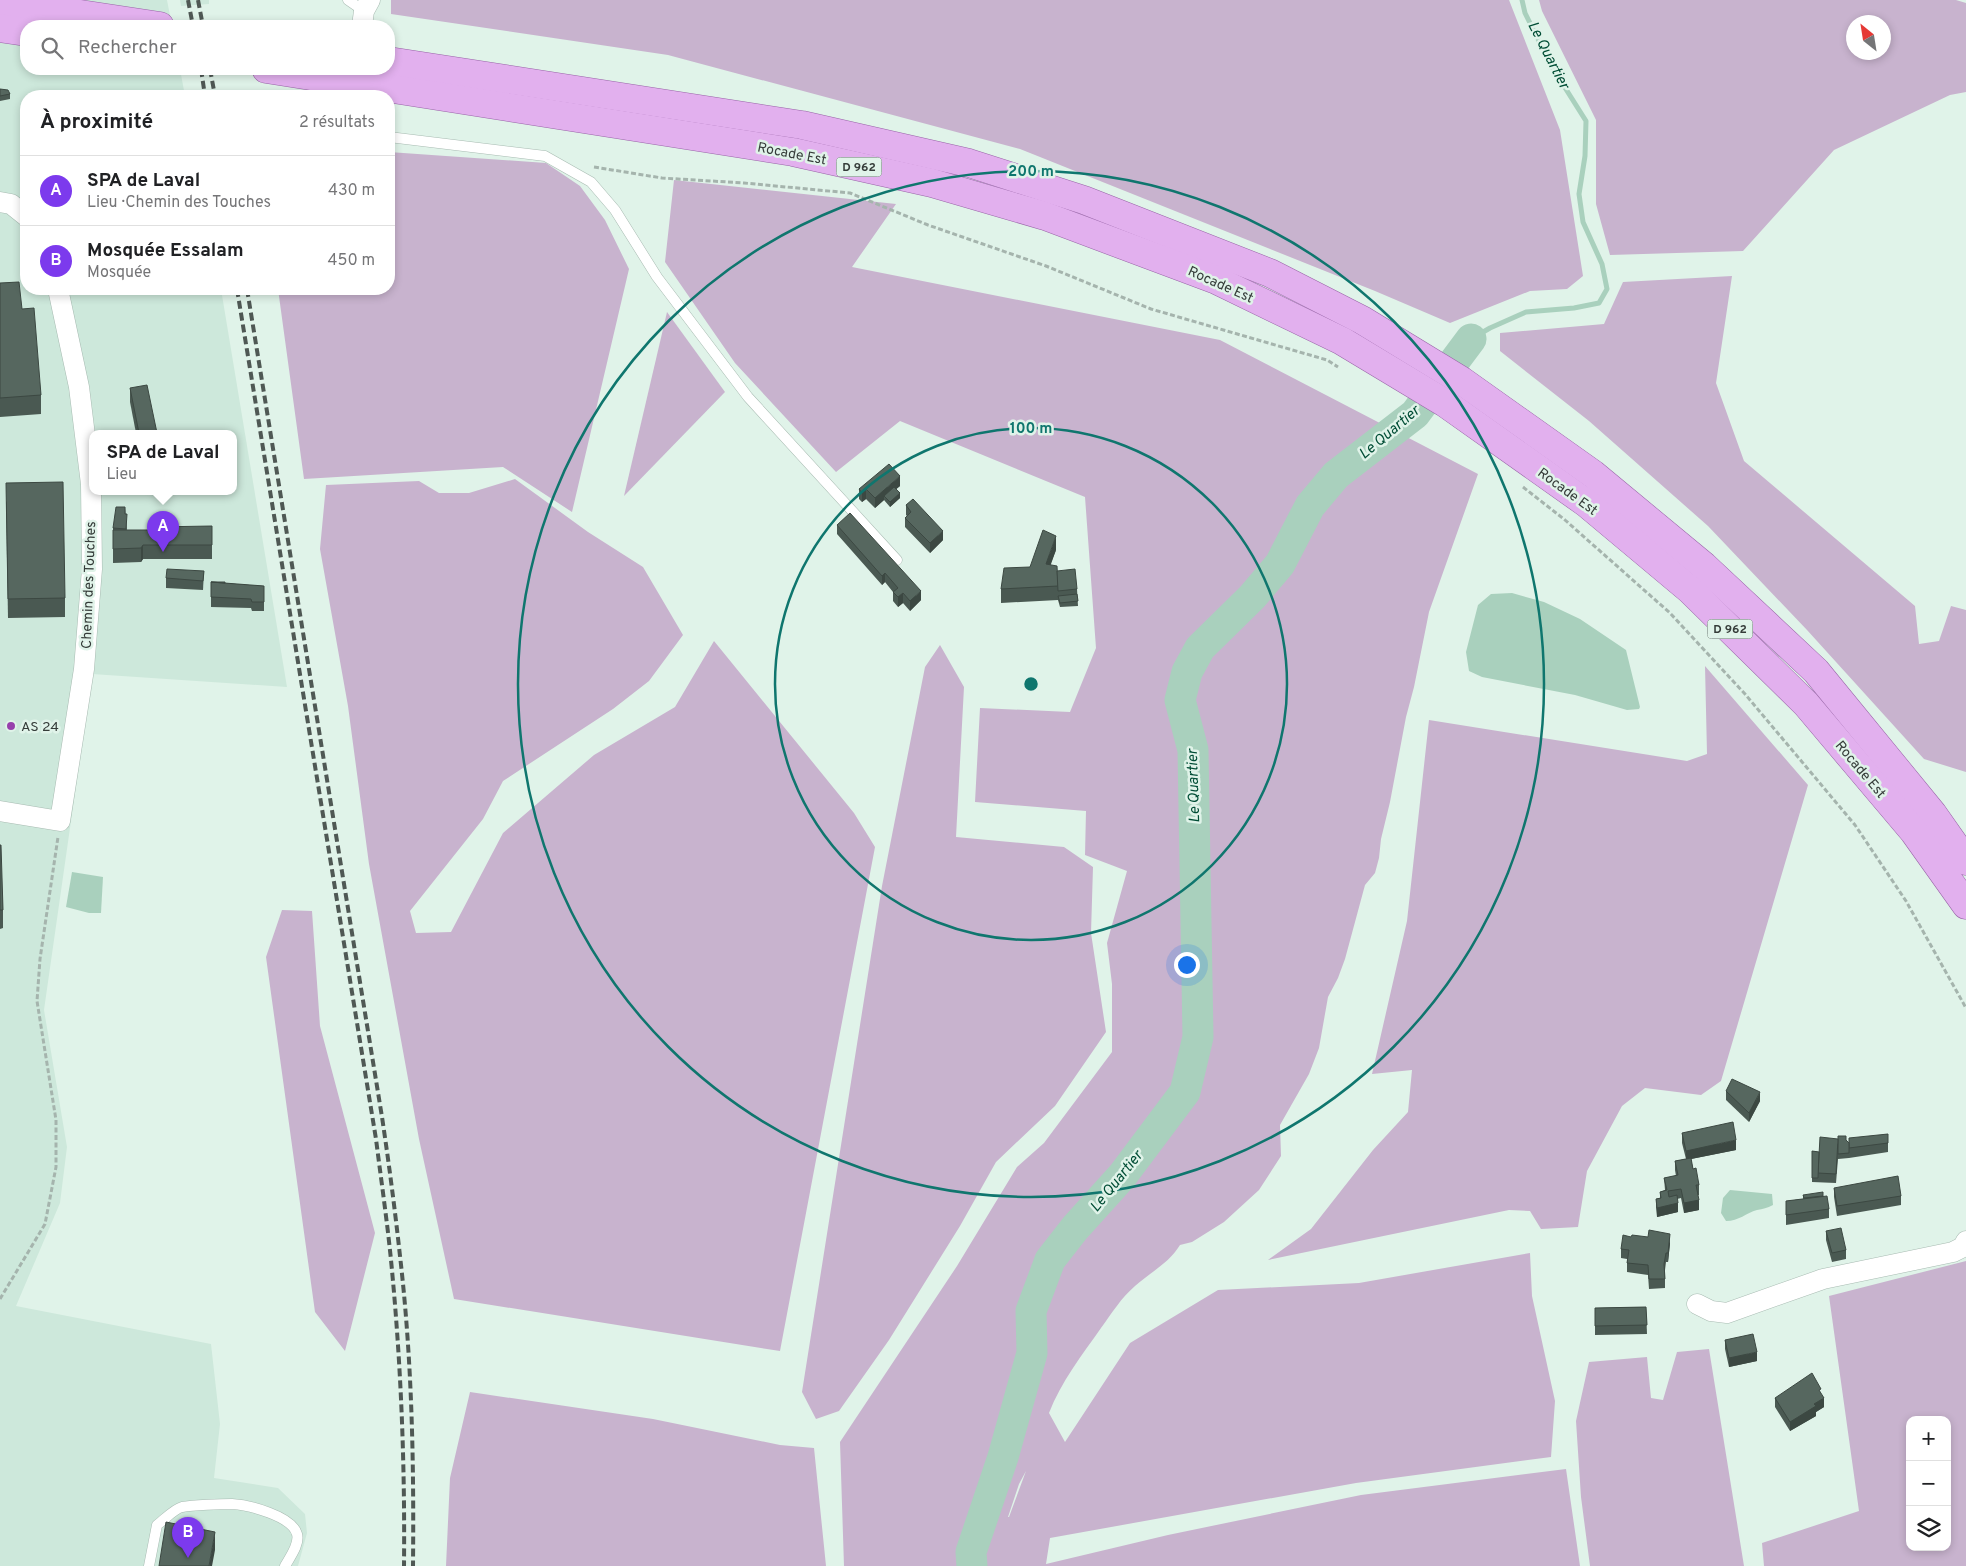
<!DOCTYPE html>
<html lang="fr">
<head>
<meta charset="utf-8">
<style>
  :root { --surface:#fff; --page:#f2f2f2; --text:#202124; --muted:#757577; --line:#e0e0e0; --accent:#7c3aed }
  body { margin:0; font-family:Overpass,sans-serif; background:var(--page); color:var(--text) }
  .controls { position:absolute; right:15px; bottom:15px; display:grid; overflow:hidden; border-radius:10px; box-shadow:0 2px 8px #0003 }
  .controls button { width:45px; height:45px; display:grid; place-items:center; padding:0; border:0; border-bottom:1px solid var(--line); background:var(--surface); color:var(--text); font:25px sans-serif }
  .compass { position:absolute; left:1846px; top:15px; width:45px; height:45px; border-radius:50%; background:var(--surface); box-shadow:0 2px 8px #0003; rotate:330deg }
  .you { position:absolute; left:1186px; top:964px; width:18px; height:18px; margin:-12px; border:4px solid #fff; border-radius:50%; background:#1a73e8; box-shadow:0 0 0 8px #1a73e833 }
  .badge { display:grid; place-items:center; width:32px; height:32px; border-radius:50%; background:var(--accent); color:#fff; font-size:16px; font-weight:700 }
  .pin { position:absolute; translate:-50% -41px; filter:drop-shadow(0 1px 2px #0008) }
  .pin::after { content:''; position:absolute; top:26px; width:18px; height:15px; background:inherit; clip-path:polygon(0 0,100% 0,50% 100%) }
  .popup { position:absolute; left:89px; top:430px; width:148px; height:65px; box-sizing:border-box; display:grid; place-content:center; border-radius:10px; background:var(--surface); filter:drop-shadow(0 1px 4px #0005); font-size:16px; white-space:nowrap; color:var(--muted) }
  .popup b { font-size:19px; color:var(--text) }
  .popup::after { content:''; position:absolute; left:50%; top:100%; margin-left:-10px; border:10px solid transparent; border-top-color:var(--surface) }
  .list { margin:0; padding:0; list-style:none }
  h2 { display:flex; justify-content:space-between; align-items:center; height:65px; margin:0; padding:0 20px; font-size:21px }
  h2 small { font-size:16px; font-weight:400; color:var(--muted) }
  .list li { display:grid; grid-template-columns:32px 1fr auto; gap:15px; align-items:center; box-sizing:border-box; height:70px; padding:0 20px; border-top:1px solid var(--line) }
  .list b { display:block; font-size:19px; white-space:nowrap }
  .list p { margin:0; font-size:16px; white-space:nowrap; color:var(--muted) }
  .list em { font-size:16px; font-style:normal; color:var(--muted) }
  .icon { flex:none; width:28px; height:28px; fill:none; stroke:currentColor; stroke-width:2; stroke-linecap:round; stroke-linejoin:round }
  .map { position:relative; flex:none; width:1966px; height:1566px; overflow:hidden }
  .search { position:absolute; background:var(--surface); box-shadow:0 2px 8px #0003; left:20px; top:20px; width:375px; height:55px; display:flex; align-items:center; gap:12px; box-sizing:border-box; padding:0 18px; border-radius:20px; color:var(--muted); font-size:19px }
  .panel { position:absolute; background:var(--surface); box-shadow:0 2px 8px #0003; left:20px; top:90px; width:375px; height:205px; border-radius:20px }
  .map>svg:first-child { display:block }
</style>
</head>
<body>
<div class="map">
<svg width="1966" height="1566" viewBox="0 0 1966 1566">
  <rect width="100%" height="100%" fill="#e0f3e9"/>
  <g fill="#cde8db" fill-rule="evenodd">
    <path d="M0 0H167L172 26H26V69H180L185 96H26V289H221L287 687 92 674 44 1010 67 1147 60 1203 16 1306 211 1344 220 1424 214 1478 278 1488 305 1514 307 1533 298 1566H0ZM93 433H233V491H93Z"/>
    <polygon points="180,0 209,0 209,4 181,6"/>
  </g>
  <g fill="#c8b3ce" fill-rule="evenodd">
    <polygon points="391,0 1509,0 1560,130 1583,276 1567,289 1530,291 1450,323 1375,291 1020,149 668,55 391,14"/>
    <path d="M1539 0H1956L1966 3V92L1950 95 1834 150 1743 251 1610 255 1596 204V120L1542 11ZM1854 22H1884V52H1854Z"/>
    <polygon points="389,152 546,163 580,186 605,220 629,269 572,512 503,467 304,479 278,289 389,289"/>
    <path d="M674 180 896 204 852 267 1220 340 1478 474 1429 612 1414 687 1406 717 1390 802 1381 839 1379 858 1375 873 1365 885 1345 959 1338 978 1328 997 1319 1048 1309 1074 1280 1125 1281 1156 1259 1190 1224 1222 1192 1242 1180 1245C1169 1263 1151 1272 1135 1286 1121 1298 1112 1313 1101 1328 1082 1355 1061 1382 1049 1413L1065 1442 1130 1343 1218 1290 1359 1283 1530 1253 1532 1296 1555 1401 1551 1457 1356 1483 1050 1538 1046 1564 1168 1535 1361 1495 1566 1469 1580 1566H844L840 1442 957 1266 1017 1167 1044 1143 1112 1052V984L1107 943 1127 871 1085 855 1086 811 975 802 980 708 1070 712 1096 648 1085 497 900 421 836 472 735 363 665 262ZM1026 1471 1009 1517H1008L1019 1484Z"/>
    <polygon points="1732,276 1716,383 1744,461 1915,606 1919,644 1939,641 1951,606 1966,610 1966,772 1924,759 1807,630 1708,526 1589,421 1500,351 1500,333 1604,324 1623,282"/>
    <polygon points="667,312 725,392 624,496"/>
    <polygon points="515,479 588,532 643,567 683,635 649,681 613,709 503,781 483,819 410,911 416,933 451,932 503,833 594,755 675,707 714,641 854,813 875,847 780,1351 454,1299 419,1139 369,864 348,706 320,549 326,485 419,481 439,493 469,493"/>
    <polygon points="940,645 964,687 956,837 1064,847 1093,867 1091,933 1106,1032 1055,1106 996,1162 960,1226 889,1340 839,1411 816,1419 802,1392 882,886 925,667"/>
    <polygon points="1705,666 1808,785 1721,1081 1701,1095 1645,1088 1622,1106 1587,1171 1578,1227 1541,1229 1530,1211 1509,1210 1268,1260 1311,1229 1373,1150 1408,1112 1412,1070 1372,1074 1407,921 1429,720 1687,761 1707,754"/>
    <polygon points="282,910 312,911 320,1026 375,1233 345,1351 315,1312 266,957"/>
    <path d="M1966 1261V1566H1764L1762 1543 1859 1511 1829 1296ZM1910 1420H1947V1547H1910Z"/>
    <polygon points="1709,1349 1744,1566 1590,1566 1581,1497 1576,1421 1589,1362 1647,1357 1651,1398 1663,1400 1677,1352"/>
    <polygon points="470,1392 653,1419 780,1445 814,1448 826,1566 446,1566 450,1478"/>
  </g>
  <g fill="#a9d0bd">
    <polygon points="1512,593 1544,602 1580,619 1626,650 1640,707 1639,709 1627,710 1575,695 1482,677 1469,671 1466,652 1478,605 1491,594"/>
    <polygon points="72,872 103,877 101,913 89,913 66,907"/>
    <path d="M1730 1190 1772 1194 1773 1205C1767 1208 1763 1209 1757 1210 1746 1213 1739 1221 1726 1221L1721 1213 1723 1198Z"/>
  </g>
  <g fill="none" stroke-linecap="round" stroke-linejoin="round">
    <polyline stroke="#a9d0bd" stroke-width="5" points="1471,339 1490,328 1526,312 1574,308 1599,303 1607,289 1602,264 1583,222 1579,194 1585,156 1586,121 1552,67 1525,13 1522,0"/>
    <polyline stroke="#a9d0bd" stroke-width="31" points="972,1566 971,1552 1003,1457 1032,1353 1031,1311 1050,1260 1075,1228 1122,1176 1185,1092 1198,1037 1193,750 1180,700 1187,672 1200,648 1252,597 1280,564 1310,506 1336,475 1415,414 1471,339"/>
    <defs>
      <g id="service">
        <polyline points="348,0 364,11"/>
        <polyline points="389,137 545,156 591,182 615,210 657,277 748,397 897,560"/>
        <path d="M149 1566 157 1525C164 1520 174 1509 182 1507 193 1505 221 1504 232 1504 249 1505 292 1516 297 1534 300 1544 290 1557 285 1566"/>
      </g>
      <g id="minor">
        <polyline points="362,26 364,11 370,0"/>
        <polyline points="0,202 11,204 26,216"/>
        <polyline points="0,811 60,821 84,669 92,569 91,484 79,387 58,289"/>
        <polyline points="1697,1304 1711,1311 1727,1313 1823,1279 1953,1252 1963,1247 1966,1241"/>
      </g>
      <g id="primary">
        <polyline points="0,2 160,26"/>
        <polyline points="0,28 26,32"/>
        <polyline points="389,61 802,125 969,163 1084,200 1270,273 1362,320 1462,381 1593,474 1704,566 1816,671 1933,814 1966,861"/>
        <polyline points="266,69 793,152 932,183 1045,216 1216,280 1342,341 1445,403 1586,503 1690,590 1806,704 1914,832 1966,905"/>
      </g>
    </defs>
    <use href="#service" stroke="#a8bbb2" stroke-width="11"/>
    <use href="#minor" stroke="#a8bbb2" stroke-width="21"/>
    <use href="#primary" stroke="#9865a7" stroke-width="29"/>
    <g stroke="#a5b4ad" stroke-width="3" stroke-dasharray="5 2.5" stroke-linecap="butt">
      <polyline points="594,167 662,178 744,183 850,193 928,225 1046,266 1151,309 1327,360 1338,367"/>
      <polyline points="1523,487 1565,520 1670,613 1745,694 1855,825 1906,901 1966,1008"/>
      <polyline points="0,1299 45,1224 56,1167 56,1120 37,1001 40,959 58,837"/>
    </g>
    <use href="#service" stroke="#fff" stroke-width="10"/>
    <use href="#minor" stroke="#fff" stroke-width="20"/>
    <use href="#primary" stroke="#e2b0ee" stroke-width="28"/>
    <g stroke="#4f5854" stroke-width="4" stroke-dasharray="8 4" stroke-linecap="butt">
      <polyline points="188,0 193,26"/>
      <polyline points="198,0 203,26"/>
      <polyline points="201,69 205,96"/>
      <polyline points="210,69 215,96"/>
      <path d="M237 289 376 1139C381 1179 387 1220 391 1260 401 1362 405 1464 404 1566"/>
      <path d="M247 289 382 1117C389 1164 395 1210 400 1256 412 1359 414 1463 413 1566"/>
    </g>
  </g>
  <g fill="#4a5952">
    <polygon points="0,89 10,94 10,99 0,101"/>
    <polygon points="0,283 22,309 41,395 41,414 0,417"/>
    <polygon points="130,388 157,433 136,433 130,402"/>
    <polygon points="900,486 896,489 900,498 890,507 884,500 875,508 866,499 862,502 859,499 859,489"/>
    <polygon points="6,501 65,598 65,617 8,618"/>
    <polygon points="906,505 943,540 930,553 905,527 905,518 907,516 906,515"/>
    <polygon points="125,507 127,530 153,530 212,526 212,559 143,559 141,562 113,563 113,528"/>
    <polygon points="837,525 921,600 910,611 903,603 898,607 893,601 893,592 885,582 882,585 837,534"/>
    <polygon points="1056,550 1050,565 1077,589 1078,606 1060,607 1058,600 1001,603 1001,589 1030,567"/>
    <polygon points="204,571 203,590 166,588 166,578"/>
    <polygon points="211,582 264,586 264,611 252,611 251,608 211,607"/>
    <polygon points="0,845 3,910 3,928 0,929"/>
    <polygon points="1726,1091 1760,1101 1749,1122 1726,1100"/>
    <polygon points="1682,1133 1736,1150 1691,1159 1693,1169 1699,1185 1699,1195 1698,1195 1699,1210 1684,1213 1681,1198 1677,1199 1678,1212 1657,1217 1656,1208 1656,1199 1660,1198 1660,1192 1665,1190 1664,1178 1676,1176 1675,1170 1675,1161 1686,1159 1682,1143"/>
    <polygon points="1888,1134 1888,1152 1849,1158 1849,1156 1849,1158 1838,1159 1836,1183 1812,1182 1812,1151 1819,1152 1846,1140 1849,1143"/>
    <polygon points="1834,1188 1901,1196 1901,1205 1837,1216 1834,1197"/>
    <polygon points="1803,1195 1823,1196 1829,1209 1829,1218 1786,1225 1786,1201 1803,1199"/>
    <polygon points="1826,1231 1846,1250 1846,1259 1832,1262 1826,1240"/>
    <polygon points="1631,1237 1648,1237 1670,1243 1668,1262 1666,1262 1665,1270 1665,1288 1649,1289 1648,1275 1627,1272 1627,1259 1621,1258 1621,1249"/>
    <polygon points="1646,1307 1647,1334 1595,1335 1595,1308"/>
    <polygon points="1725,1340 1757,1361 1729,1367 1725,1349"/>
    <polygon points="1821,1394 1824,1407 1816,1412 1816,1416 1790,1431 1775,1407 1775,1398"/>
  </g>
  <g fill="#3c4842">
    <polygon points="900,476 900,486 886,498 884,496 884,500 875,508 875,498"/>
    <polygon points="866,489 866,499 862,502 862,493"/>
    <polygon points="900,493 900,498 890,507 890,502"/>
    <polygon points="943,531 943,540 930,553 930,543"/>
    <polygon points="1056,536 1056,550 1046,578 1046,564"/>
    <polygon points="143,545 143,559 141,562 141,548"/>
    <polygon points="885,573 885,582 882,585 882,576"/>
    <polygon points="921,591 921,600 910,611 910,601"/>
    <polygon points="903,593 903,603 898,607 898,597"/>
    <polygon points="1760,1092 1760,1101 1749,1122 1749,1113"/>
    <polygon points="1736,1140 1736,1150 1686,1160 1686,1151"/>
    <polygon points="1699,1200 1699,1210 1684,1213 1684,1203"/>
    <polygon points="1678,1203 1678,1212 1657,1217 1657,1208"/>
    <polygon points="1670,1234 1670,1243 1668,1262 1668,1253"/>
    <polygon points="1757,1352 1757,1361 1729,1367 1729,1358"/>
    <polygon points="1824,1398 1824,1407 1816,1412 1816,1416 1790,1431 1790,1422 1814,1404"/>
    <polygon points="215,1532 215,1550 212,1566 209,1566"/>
  </g>
  <g fill="#56675f" stroke="#3c4842">
    <polygon points="0,89 8,90 10,94 0,96"/>
    <polygon points="19,282 22,309 34,308 41,395 0,398 0,283"/>
    <polygon points="147,385 157,433 139,433 130,388"/>
    <polygon points="889,464 900,476 875,498 866,489 862,493 859,489"/>
    <polygon points="63,482 65,598 8,599 6,483"/>
    <polygon points="894,487 900,493 890,502 884,496"/>
    <polygon points="913,499 943,531 930,543 905,518 911,512 906,505"/>
    <polygon points="116,507 125,507 125,514 127,514 126,529 113,528"/>
    <polygon points="850,513 921,591 910,601 903,593 898,597 893,592 898,588 885,573 882,576 837,525"/>
    <polygon points="212,526 212,545 143,545 141,548 113,549 113,530 153,530 153,527"/>
    <polygon points="1043,530 1056,536 1046,564 1057,566 1058,586 1001,589 1004,568 1030,567"/>
    <polygon points="167,569 204,571 203,581 166,578"/>
    <polygon points="1075,569 1077,589 1058,591 1057,571"/>
    <polygon points="211,582 264,586 264,602 252,602 251,599 211,597"/>
    <polygon points="211,582 225,582 225,583"/>
    <polygon points="1077,594 1078,601 1060,603 1058,596"/>
    <polygon points="0,845 1,845 3,910 0,910"/>
    <polygon points="1732,1079 1760,1092 1749,1113 1726,1091"/>
    <polygon points="1733,1122 1736,1140 1686,1151 1682,1133"/>
    <polygon points="1888,1134 1888,1143 1849,1148 1849,1138"/>
    <polygon points="1838,1136 1846,1136 1846,1140 1849,1143 1849,1153 1838,1154"/>
    <polygon points="1820,1137 1838,1139 1836,1174 1818,1173"/>
    <polygon points="1812,1151 1819,1152 1818,1178 1812,1178"/>
    <polygon points="1691,1158 1693,1169 1696,1168 1699,1185 1696,1185 1699,1200 1684,1203 1681,1189 1668,1191 1669,1197 1677,1195 1678,1203 1657,1208 1656,1199 1661,1198 1660,1192 1667,1190 1664,1178 1678,1175 1675,1161"/>
    <polygon points="1898,1176 1901,1196 1837,1206 1834,1188"/>
    <polygon points="1823,1192 1823,1196 1804,1198 1803,1195"/>
    <polygon points="1827,1196 1829,1209 1786,1215 1786,1201"/>
    <polygon points="1841,1228 1846,1250 1832,1253 1826,1231"/>
    <polygon points="1649,1230 1670,1234 1668,1253 1666,1253 1664,1264 1665,1279 1649,1279 1648,1265 1627,1263 1629,1250 1621,1249 1623,1235 1631,1237 1632,1235 1648,1237"/>
    <polygon points="1646,1307 1647,1325 1595,1326 1595,1308"/>
    <polygon points="1753,1334 1757,1352 1729,1358 1725,1340"/>
    <polygon points="1812,1373 1821,1389 1819,1390 1824,1398 1814,1404 1816,1406 1790,1422 1775,1398"/>
    <polygon points="166,1522 215,1532 209,1566 159,1566"/>
  </g>
  <g fill="none" stroke="#0f766e" stroke-width="2.5">
    <circle cx="1031" cy="684" r="256"/>
    <circle cx="1031" cy="684" r="513"/>
  </g>
  <circle fill="#9740ac" stroke="#e0f3e9" stroke-width="2" cx="11" cy="726" r="5"/>
  <g text-anchor="middle" stroke-width="5" stroke-linejoin="round" paint-order="stroke">
    <g fill="#e0f3e9" stroke="#68736e" stroke-width="1">
      <rect x="836.5" y="157.5" width="45" height="19" rx="4"/>
      <rect x="1707.5" y="619.5" width="45" height="19" rx="4"/>
    </g>
    <g font-size="12" font-weight="bold" fill="#353c39">
      <text x="859" y="171">D 962</text>
      <text x="1730" y="633">D 962</text>
    </g>
    <g font-size="14" fill="#353c39" stroke="#e0f3e9">
      <text transform="translate(792 153) rotate(11)" y="5">Rocade Est</text>
      <text transform="translate(1221 284) rotate(24)" y="5">Rocade Est</text>
      <text transform="translate(1568 491) rotate(36)" y="5">Rocade Est</text>
      <text transform="translate(88 585) rotate(-88)" y="5">Chemin des Touches</text>
      <text transform="translate(1861 769) rotate(50)" y="5">Rocade Est</text>
    </g>
    <g font-size="14" fill="#353c39" stroke="#e0f3e9" text-anchor="start">
      <text x="21" y="731">AS 24</text>
    </g>
    <g font-size="15" font-style="italic" fill="#004d35" stroke="#e0f3e9">
      <text transform="translate(1549 55) rotate(63)" y="5">Le Quartier</text>
      <text transform="translate(1389 432) rotate(-40)" y="5">Le Quartier</text>
      <text transform="translate(1193 786) rotate(-92)" y="5">Le Quartier</text>
      <text transform="translate(1116 1181) rotate(-51)" y="5">Le Quartier</text>
    </g>
  </g>
  <circle cx="1031" cy="684" r="8" fill="#0f766e" stroke="#e0f3e9" stroke-width="2.5"/>
  <g font-size="15" text-anchor="middle" font-weight="bold" fill="#0f766e" stroke="#e0f3e9" stroke-width="5" stroke-linejoin="round" paint-order="stroke">
    <text x="1031" y="176">200 m</text>
    <text x="1031" y="433">100 m</text>
  </g>
</svg>
<div class="controls">
<button>+</button>
<button>−</button>
<button><svg class="icon" aria-label="layers" viewBox="0 0 24 24"><path d="M12 4l9 5-9 5-9-5zM3 14l9 5 9-5"/></svg></button>
</div>
<svg class="compass" viewBox="-18 -18 36 36"><path d="M0-13l5 13h-10z" fill="#e53935"/><path d="M0 13l5-13h-10z" fill="#757577"/></svg>
<div class="you"></div>
<div class="pin badge" style="left:163px;top:552px">A</div>
<div class="popup"><b>SPA de Laval</b>Lieu</div>
<div class="pin badge" style="left:188px;top:1558px">B</div>
<div class="search"><svg class="icon" aria-label="search" viewBox="0 0 24 24"><circle cx="10" cy="10" r="6"/><path d="M15 15l6 6"/></svg>Rechercher</div>
<section class="panel">
<h2>À proximité<small>2 résultats</small></h2>
<ul class="list">
<li><span class="badge">A</span><div><b>SPA de Laval</b><p>Lieu · Chemin des Touches</p></div><em>430 m</em></li>
<li><span class="badge">B</span><div><b>Mosquée Essalam</b><p>Mosquée</p></div><em>450 m</em></li>
</ul>
</section>
</div>
</body>
</html>
